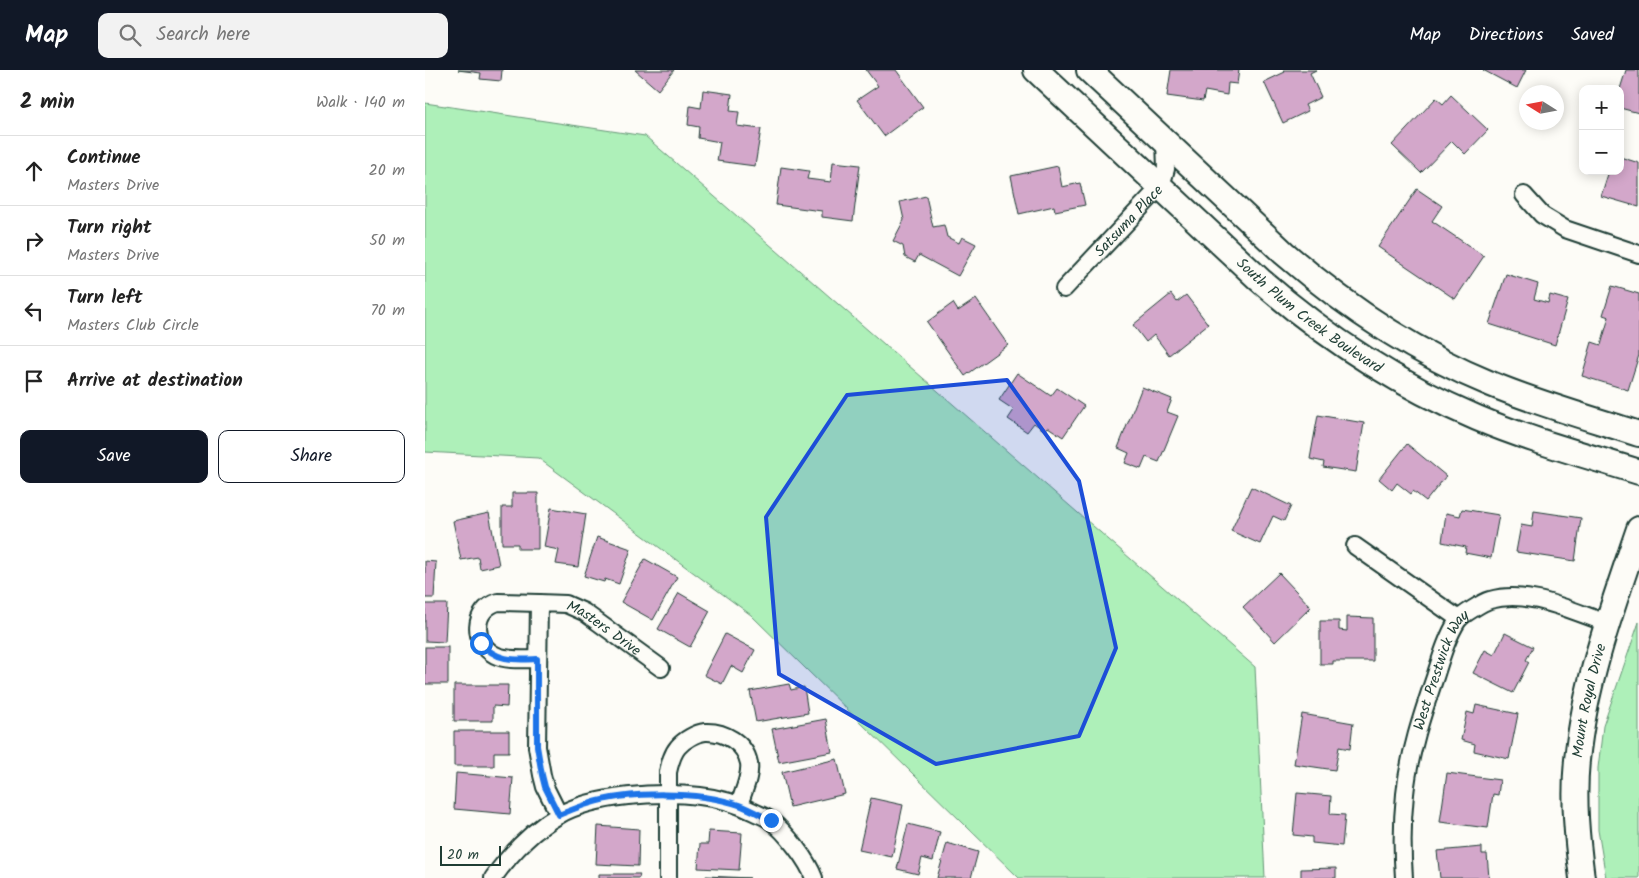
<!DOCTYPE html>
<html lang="en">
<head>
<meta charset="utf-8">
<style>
  :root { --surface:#fff; --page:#f2f2f2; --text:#222; --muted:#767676; --line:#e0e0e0; --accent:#111827 }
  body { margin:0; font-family:Kalam,sans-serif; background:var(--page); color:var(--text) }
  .controls { position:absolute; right:15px; top:15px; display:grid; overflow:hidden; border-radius:10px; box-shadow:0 2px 12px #0003 }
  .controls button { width:45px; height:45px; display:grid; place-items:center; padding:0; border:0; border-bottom:1px solid var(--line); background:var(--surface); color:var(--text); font:25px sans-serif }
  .compass { position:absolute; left:1094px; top:15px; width:45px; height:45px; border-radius:50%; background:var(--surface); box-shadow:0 2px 12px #0003; rotate:281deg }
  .scale { position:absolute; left:15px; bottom:12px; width:61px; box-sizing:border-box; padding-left:5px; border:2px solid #1f3d34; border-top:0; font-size:14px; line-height:18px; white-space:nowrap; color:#1f3d34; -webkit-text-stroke:4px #fdfcf7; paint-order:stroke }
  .stop { position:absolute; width:15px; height:15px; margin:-11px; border:4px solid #1a73e8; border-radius:50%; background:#fff }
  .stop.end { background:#1a73e8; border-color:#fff; box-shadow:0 1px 5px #0008 }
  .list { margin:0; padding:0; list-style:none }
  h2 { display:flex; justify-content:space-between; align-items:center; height:65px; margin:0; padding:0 20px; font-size:21px }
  h2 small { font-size:16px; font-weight:400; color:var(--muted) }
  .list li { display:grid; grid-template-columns:32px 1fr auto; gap:15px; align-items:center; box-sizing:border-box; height:70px; padding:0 20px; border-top:1px solid var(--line) }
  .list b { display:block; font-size:19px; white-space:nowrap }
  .list p { margin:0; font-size:16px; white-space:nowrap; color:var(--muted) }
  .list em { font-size:16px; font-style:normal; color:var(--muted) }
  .actions { display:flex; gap:10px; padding:15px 20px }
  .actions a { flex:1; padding:11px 0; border:1px solid var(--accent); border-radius:10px; text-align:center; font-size:18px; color:var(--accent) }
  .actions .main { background:var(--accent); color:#fff }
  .icon { flex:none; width:28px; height:28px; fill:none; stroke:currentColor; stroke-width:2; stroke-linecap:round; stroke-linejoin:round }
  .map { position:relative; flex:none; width:1214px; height:808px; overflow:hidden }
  header { display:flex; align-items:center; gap:30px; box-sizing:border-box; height:70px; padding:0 25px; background:var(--accent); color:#fff }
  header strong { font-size:24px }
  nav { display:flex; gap:28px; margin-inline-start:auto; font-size:18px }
  .search { width:350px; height:45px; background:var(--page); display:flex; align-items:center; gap:12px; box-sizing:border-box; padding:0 18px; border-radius:10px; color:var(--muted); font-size:19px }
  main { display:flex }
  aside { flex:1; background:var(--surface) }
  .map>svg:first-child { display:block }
</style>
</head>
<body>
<header>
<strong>Map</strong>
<div class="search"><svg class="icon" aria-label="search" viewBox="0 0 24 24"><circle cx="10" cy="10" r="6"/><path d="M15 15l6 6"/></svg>Search here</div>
<nav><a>Map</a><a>Directions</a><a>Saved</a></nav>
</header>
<main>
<aside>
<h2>2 min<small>Walk · 140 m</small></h2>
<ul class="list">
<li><svg class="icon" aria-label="ahead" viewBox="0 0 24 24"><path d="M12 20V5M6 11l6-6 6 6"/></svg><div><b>Continue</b><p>Masters Drive</p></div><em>20 m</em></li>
<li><svg class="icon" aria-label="right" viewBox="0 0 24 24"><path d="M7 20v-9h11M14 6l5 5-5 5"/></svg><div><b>Turn right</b><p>Masters Drive</p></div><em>50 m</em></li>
<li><svg class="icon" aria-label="left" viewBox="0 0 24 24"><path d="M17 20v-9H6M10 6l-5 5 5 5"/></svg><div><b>Turn left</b><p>Masters Club Circle</p></div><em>70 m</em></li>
<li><svg class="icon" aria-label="arrive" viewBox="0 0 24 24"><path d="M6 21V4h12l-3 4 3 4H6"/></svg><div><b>Arrive at destination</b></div></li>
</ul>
<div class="actions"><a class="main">Save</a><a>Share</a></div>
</aside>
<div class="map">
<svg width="1214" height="808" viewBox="0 0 1214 808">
  <rect width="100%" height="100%" fill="#fdfcf7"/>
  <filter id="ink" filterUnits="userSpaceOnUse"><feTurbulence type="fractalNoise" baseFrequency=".02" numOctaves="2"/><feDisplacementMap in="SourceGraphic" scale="10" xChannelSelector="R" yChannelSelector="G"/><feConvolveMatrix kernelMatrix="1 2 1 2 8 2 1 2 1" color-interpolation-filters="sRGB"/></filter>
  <g filter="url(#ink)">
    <g fill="#aef0b9" stroke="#669676">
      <polygon points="0,33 220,66 830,597 840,808 594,808 326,545 113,388 0,382"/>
      <polygon points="1214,552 1214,808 1181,808 1173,760 1173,698 1178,656"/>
    </g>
    <g fill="#d3a7ca" stroke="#1f3d34">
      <polygon points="33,0 77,0 76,11 55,9 56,3"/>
      <polygon points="210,0 249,0 233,20"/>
      <polygon points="441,0 471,0 498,37 459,66 432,30 453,16"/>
      <polygon points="746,0 814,0 812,14 803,13 802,25 780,21 778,31 742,26"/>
      <polygon points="858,0 891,0 885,3 896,27 880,35 883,41 858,53 839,12 860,2"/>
      <polygon points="1058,0 1101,0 1092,18"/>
      <polygon points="1201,0 1214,0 1214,43 1195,38 1195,19"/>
      <polygon points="278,20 307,24 305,41 314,42 312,56 336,59 330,96 292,91 295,72 273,68 274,57 263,55 265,36 276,38"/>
      <polygon points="1026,25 1063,60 1040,84 1027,71 996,103 967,75 1011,28 1018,34"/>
      <polygon points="1195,87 1214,93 1214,137 1176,126 1184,101 1195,101"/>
      <polygon points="408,92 435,95 428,151 397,147 397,141 351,135 356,97 384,101 382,109 406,112"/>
      <polygon points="633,96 637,117 655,113 660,135 630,141 629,136 594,144 586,106"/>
      <polygon points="992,119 1017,136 1007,151 1059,186 1030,229 953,177"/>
      <polygon points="501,126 508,157 519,155 522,167 534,173 537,167 551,174 533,206 494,185 490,192 480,187 478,176 468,171 479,150 475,132"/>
      <polygon points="1081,204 1113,214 1109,229 1123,233 1125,225 1143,230 1130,275 1064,254"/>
      <polygon points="1187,216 1214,224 1214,285 1203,320 1157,306 1167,272 1176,275 1184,247 1178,245"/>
      <polygon points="746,224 752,232 761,225 783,254 744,285 729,265 721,272 708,255"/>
      <polygon points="551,229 583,275 540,306 502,252 528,233 533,241"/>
      <polygon points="592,303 626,326 632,318 659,336 638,367 623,357 620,361 609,353 602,362 583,349 589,340 574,330"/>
      <polygon points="717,317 747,329 742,342 753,346 734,392 721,387 716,399 700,393 704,383 693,378"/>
      <polygon points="893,345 939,353 931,402 898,397 899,392 885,389"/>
      <polygon points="982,374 1021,406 1001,431 988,421 986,424 972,413 967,420 954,409"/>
      <polygon points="826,417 866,436 859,451 848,446 835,474 806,461"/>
      <polygon points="87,423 113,423 113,479 93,479 93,474 77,474 77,437 87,437"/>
      <polygon points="126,438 161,444 153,497 131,494 134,480 119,477"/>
      <polygon points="1037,439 1074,445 1066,488 1040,483 1041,477 1017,472 1021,443 1035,446"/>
      <polygon points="1109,441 1156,448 1150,491 1091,482 1096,455 1107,457"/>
      <polygon points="64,443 74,495 55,499 53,487 36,490 28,451"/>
      <polygon points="172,467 206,479 194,514 180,509 179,512 159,506"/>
      <polygon points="220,489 252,507 228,550 196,532"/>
      <polygon points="0,491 11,492 9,528 0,528"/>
      <polygon points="854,503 886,537 850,572 818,537"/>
      <polygon points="254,523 285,541 265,577 233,559"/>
      <polygon points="0,534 22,534 20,572 0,571"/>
      <polygon points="922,547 948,548 948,591 908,591 908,594 895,594 895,551 914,551 914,560 922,561"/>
      <polygon points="1080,563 1108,577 1101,590 1104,592 1088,623 1048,603 1060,580 1069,585"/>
      <polygon points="300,564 330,580 318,603 306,596 297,614 279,605"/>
      <rect x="0" y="577" width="23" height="37"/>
      <polygon points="364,614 366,620 379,617 383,643 331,652 325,621"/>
      <polygon points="29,615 83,615 82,637 68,636 68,651 29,651"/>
      <polygon points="1051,635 1093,644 1084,689 1049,681 1050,674 1036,670 1042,642 1049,644"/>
      <polygon points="877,644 928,653 925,679 914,677 910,700 869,694"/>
      <polygon points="401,649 407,682 354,692 347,659"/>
      <polygon points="29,661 84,661 84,682 69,682 69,696 29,696"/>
      <polygon points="412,689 420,724 365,737 357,702"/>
      <polygon points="31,703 88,708 85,744 29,739"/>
      <polygon points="1022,703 1075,710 1073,725 1068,724 1063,758 1015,752"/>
      <polygon points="872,723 906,726 905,744 920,745 917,776 887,773 887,767 868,765"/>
      <polygon points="446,728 478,735 467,787 434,780"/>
      <polygon points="483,754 515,762 508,791 497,788 493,804 472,799"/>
      <polygon points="173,756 214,759 213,796 171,794"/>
      <polygon points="284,761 317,763 314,800 273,798 275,774 283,774"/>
      <polygon points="522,773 553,782 546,808 512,808"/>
      <polygon points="1057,777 1057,784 1062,784 1064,808 1015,808 1012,781"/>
      <polygon points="911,798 911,808 876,808 876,799"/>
      <polygon points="174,804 215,804 214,808 174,808"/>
      <polygon points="281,806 325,808 281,808"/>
    </g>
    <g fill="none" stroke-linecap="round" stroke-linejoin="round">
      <defs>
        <g id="street">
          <polyline points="1099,125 1117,145 1140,159 1214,184"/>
          <path id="s1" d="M639 219 736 116 741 99 740 71"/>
          <polyline points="930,476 1034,549"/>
          <path d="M112 589C99 589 82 591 70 585 47 573 47 540 73 532L114 533"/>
          <path id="s2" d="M134 745 120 717 117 705 112 677 114 533 141 534 159 542 236 598"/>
          <path d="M68 808C86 783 106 761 134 745 169 725 235 721 275 726 294 728 313 734 329 742 335 745 342 747 346 751 361 762 383 791 389 808"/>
          <path d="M243 808V702C245 693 247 684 253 677 259 670 271 663 280 662 299 661 320 673 324 693 326 706 318 722 314 735"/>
          <path id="s3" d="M979 808C977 780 977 752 980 724 984 684 997 645 1010 607 1016 588 1022 567 1033 550 1037 545 1058 532 1065 530 1104 519 1146 541 1182 553"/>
        </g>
        <g id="secondary">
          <path id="s4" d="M611 0 835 210C900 267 972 314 1052 348 1104 370 1160 385 1214 402"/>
          <path d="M664 0 859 183C921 237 990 283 1066 314 1114 334 1165 348 1214 364"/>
          <path id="s5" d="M1157 808C1152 769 1148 730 1152 690 1160 611 1188 535 1214 459"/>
        </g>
      </defs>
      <use href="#street" stroke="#1f3d34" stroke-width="20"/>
      <use href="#secondary" stroke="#1f3d34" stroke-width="28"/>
      <use href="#street" stroke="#fdfcf7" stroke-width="16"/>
      <use href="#secondary" stroke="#fdfcf7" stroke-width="24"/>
    </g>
  </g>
  <g fill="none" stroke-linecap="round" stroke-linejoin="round" filter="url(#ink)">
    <path stroke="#1a73e8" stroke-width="6" d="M56 573C72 592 90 590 112 589V676L117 705 120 717 134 745C144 741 153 737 163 734 203 721 275 721 314 735 325 739 335 745 346 750"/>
  </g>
  <path fill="#1d4ed8" fill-opacity="0.2" stroke="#1d4ed8" stroke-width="4" stroke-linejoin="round" d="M582 310 654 411 691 578 654 666 511 694 354 604 341 447 422 325Z"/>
  <g text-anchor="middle" stroke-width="4" stroke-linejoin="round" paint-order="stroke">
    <g font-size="15" fill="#1f3d34" stroke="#fdfcf7">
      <text dy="5" stroke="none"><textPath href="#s1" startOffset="94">Satsuma Place</textPath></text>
      <text dy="5" stroke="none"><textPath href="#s4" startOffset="368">South Plum Creek Boulevard</textPath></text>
      <text dy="5" stroke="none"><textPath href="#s2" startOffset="288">Masters Drive</textPath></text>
      <text dy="5" stroke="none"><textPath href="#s3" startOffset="214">West Prestwick Way</textPath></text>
      <text dy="5" stroke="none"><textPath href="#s5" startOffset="179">Mount Royal Drive</textPath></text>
    </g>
  </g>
</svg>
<div class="controls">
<button>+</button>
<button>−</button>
</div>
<svg class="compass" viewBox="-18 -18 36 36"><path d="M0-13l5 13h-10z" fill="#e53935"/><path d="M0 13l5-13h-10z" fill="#767676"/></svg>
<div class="scale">20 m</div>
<div class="stop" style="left:56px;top:573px"></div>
<div class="stop end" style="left:346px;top:750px"></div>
</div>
</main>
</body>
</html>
